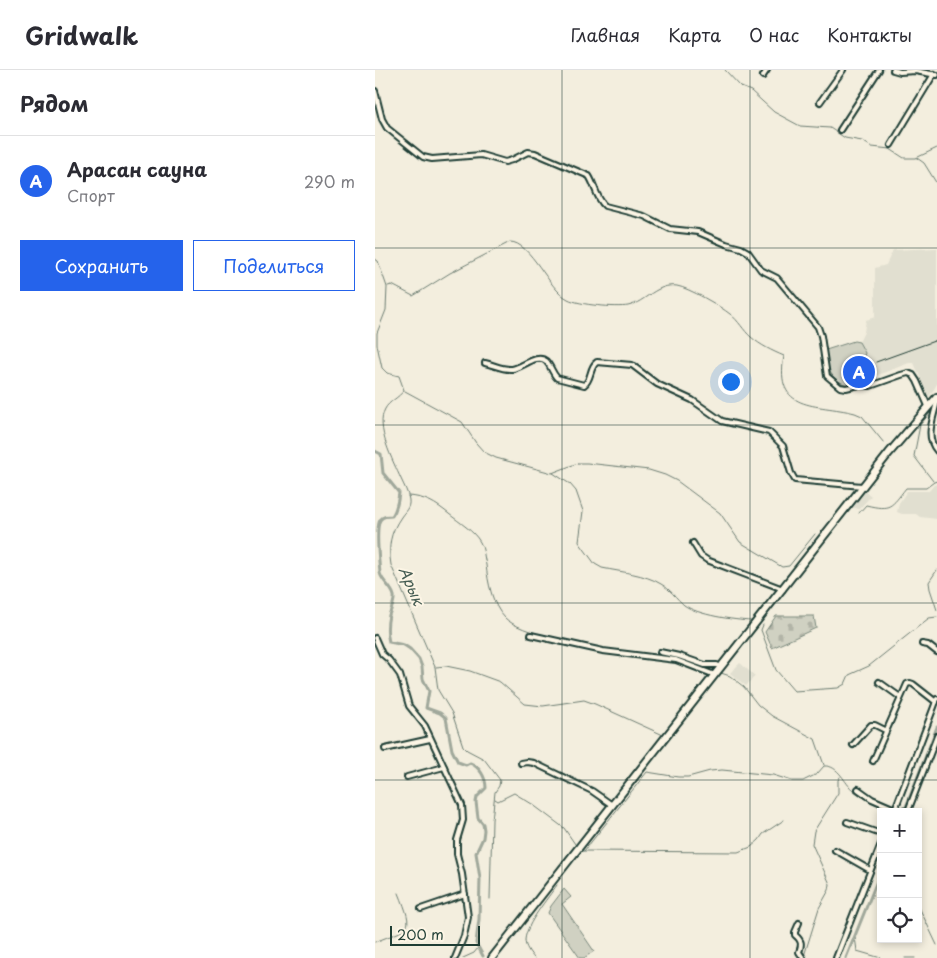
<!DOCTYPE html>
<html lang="ru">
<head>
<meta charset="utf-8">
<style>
  :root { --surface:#fff; --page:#f7f7f7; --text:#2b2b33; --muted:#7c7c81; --line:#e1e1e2; --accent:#2563eb }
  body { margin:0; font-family:"Playpen Sans",sans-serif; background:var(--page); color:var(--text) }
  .controls { position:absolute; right:15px; bottom:15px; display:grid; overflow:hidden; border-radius:0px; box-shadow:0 2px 8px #0003 }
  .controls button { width:45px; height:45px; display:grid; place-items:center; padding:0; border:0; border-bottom:1px solid var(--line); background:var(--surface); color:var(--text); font:25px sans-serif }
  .scale { position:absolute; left:15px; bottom:12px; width:90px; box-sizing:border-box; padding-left:5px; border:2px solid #1f3d34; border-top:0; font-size:14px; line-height:18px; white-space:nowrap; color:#1f3d34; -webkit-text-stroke:4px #fcf5e5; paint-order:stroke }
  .you { position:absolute; left:355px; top:311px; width:18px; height:18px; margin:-12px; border:4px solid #fff; border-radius:50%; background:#1a73e8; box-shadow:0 0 0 8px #1a73e833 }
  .badge { display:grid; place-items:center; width:32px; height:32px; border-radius:50%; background:var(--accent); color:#fff; font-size:16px; font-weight:700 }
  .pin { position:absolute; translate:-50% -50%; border:2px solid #fff; box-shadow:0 1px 5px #0006 }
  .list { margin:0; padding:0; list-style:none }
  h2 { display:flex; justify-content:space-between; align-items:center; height:65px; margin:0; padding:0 20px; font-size:21px }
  h2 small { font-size:16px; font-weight:400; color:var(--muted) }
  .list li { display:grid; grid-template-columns:32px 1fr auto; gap:15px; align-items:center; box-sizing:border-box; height:90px; padding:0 20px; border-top:1px solid var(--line) }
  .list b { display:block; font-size:19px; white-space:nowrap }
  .list p { margin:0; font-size:16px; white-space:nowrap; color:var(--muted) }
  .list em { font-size:16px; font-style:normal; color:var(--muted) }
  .actions { display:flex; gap:10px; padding:15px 20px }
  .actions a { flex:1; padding:11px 0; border:1px solid var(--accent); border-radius:0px; text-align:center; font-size:18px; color:var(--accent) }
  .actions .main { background:var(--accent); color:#fff }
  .icon { flex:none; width:28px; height:28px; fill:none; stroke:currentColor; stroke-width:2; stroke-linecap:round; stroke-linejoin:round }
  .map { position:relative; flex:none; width:562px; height:888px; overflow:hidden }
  header { display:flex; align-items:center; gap:30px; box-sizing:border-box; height:70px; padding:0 25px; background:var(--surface); border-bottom:1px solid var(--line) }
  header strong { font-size:24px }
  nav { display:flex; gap:28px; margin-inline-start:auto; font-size:18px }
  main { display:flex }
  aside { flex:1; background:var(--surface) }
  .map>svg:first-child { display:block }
</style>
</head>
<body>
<header>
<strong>Gridwalk</strong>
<nav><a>Главная</a><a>Карта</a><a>О нас</a><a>Контакты</a></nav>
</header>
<main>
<aside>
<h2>Рядом<small></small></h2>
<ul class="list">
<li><span class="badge">A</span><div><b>Арасан сауна</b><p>Спорт</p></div><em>290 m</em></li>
</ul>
<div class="actions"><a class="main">Сохранить</a><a>Поделиться</a></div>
</aside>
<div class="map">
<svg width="562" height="888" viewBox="0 0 562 888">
  <defs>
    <pattern id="cemetery-stones" width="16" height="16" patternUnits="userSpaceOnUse" patternTransform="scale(1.25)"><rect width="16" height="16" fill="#d0d1c2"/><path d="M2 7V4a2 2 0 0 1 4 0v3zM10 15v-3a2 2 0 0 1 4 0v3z" fill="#b2b4a7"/></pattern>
  </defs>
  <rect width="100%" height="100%" fill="#f3eede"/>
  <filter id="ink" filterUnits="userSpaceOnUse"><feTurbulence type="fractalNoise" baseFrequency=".02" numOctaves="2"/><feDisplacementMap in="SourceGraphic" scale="10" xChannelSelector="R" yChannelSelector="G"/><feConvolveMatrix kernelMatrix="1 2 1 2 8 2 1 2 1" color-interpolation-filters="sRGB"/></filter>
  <g filter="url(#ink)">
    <g fill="#e1dfd0">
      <polygon points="562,178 562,314 554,327 539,293 534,293 500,306 499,302 490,298 487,292 490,283 484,272 489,262 491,250 500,247 500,198 511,195 518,180"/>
      <polygon points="562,414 562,449 545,447 541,444 527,444 522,442 524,433 532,421 554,421 559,415"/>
      <polygon points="489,420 496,426 484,439 477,437"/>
      <polygon points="365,593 380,606 371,616 355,603"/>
    </g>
    <g fill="#d0d1c2" stroke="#78877b">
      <path d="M479 271 484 272 490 283 487 292 490 298 499 302 502 312H482L472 315C453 308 453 298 451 280Z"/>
      <polygon points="189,819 196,827 187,834 219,881 209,888 205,888 173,843 176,836"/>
    </g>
    <polygon fill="url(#cemetery-stones)" stroke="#78877b" points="401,546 439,546 441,558 397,578 390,562"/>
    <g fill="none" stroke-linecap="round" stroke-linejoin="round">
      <g stroke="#6c7d72" stroke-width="1">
        <polyline points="350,0 366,17 376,21 399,42 425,56 455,58 470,68 487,71 497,77 515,79 529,88 541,88 562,78"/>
        <polyline points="542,88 549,93 562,114"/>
        <path d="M0 189 3 191 12 217 11 240 2 263V275L7 298 12 303 24 306 29 320C24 328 14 331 10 339 0 357 18 391 26 409 29 416 33 422 34 430 35 438 30 441 26 447 15 463 13 476 16 495L60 597 63 620 77 643 88 676 92 680 109 689 125 710 124 716 120 722 117 750 115 829"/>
        <path d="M13 216 17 215 38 226 75 203 135 172C156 172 173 219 193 229 204 235 241 238 253 236 271 232 281 213 302 216 314 218 345 236 355 244 364 251 368 260 376 267 385 275 397 281 409 286 399 343 440 333 480 343L487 346 509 373"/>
        <polyline points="30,321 87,352 101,373 109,382 121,388 177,403 203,393 212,393 274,400 290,405 302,411 345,443 365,472 407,497 414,496 440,464"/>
        <polyline points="555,343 545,355 539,386 558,411"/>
        <path d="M178 403 195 414 201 421 208 441 204 472 220 494 227 498C246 502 270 504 286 514 295 519 301 528 309 535 323 545 358 550 376 551"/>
        <path d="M33 426C51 427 60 433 74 444 84 452 99 461 105 472 109 479 109 487 111 495 113 512 117 535 130 548 146 564 204 573 228 579"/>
        <path d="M484 443 491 435C516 441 516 437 531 418H551L559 412 562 411"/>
        <polyline points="562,500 554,512 555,519 562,540"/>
        <polyline points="388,555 386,560 401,600 419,621 463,618 470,614 474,605 494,596 554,548 562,547"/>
        <polyline points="234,580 297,587 336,600"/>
        <polyline points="61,597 71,596 95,601 125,612 150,634 168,636 209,630 220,634 286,664"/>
        <polyline points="346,603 355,606 369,617 383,635 397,646 440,669 449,695"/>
        <polyline points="120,729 123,731 139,723 157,734 189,758 200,774"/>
        <polyline points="522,739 531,736"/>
        <polyline points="207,781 363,782 376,777 384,770 388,764 409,750"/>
        <path d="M209 781 272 702 303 707H313L335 701 347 700 398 705 417 711H428L442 704 449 696C464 695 469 713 479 721 489 729 505 737 518 740"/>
        <polyline points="543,835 562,875"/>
        <polyline points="480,867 482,881 506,888"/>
        <path d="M0 872C36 857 40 863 24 823"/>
        <polyline points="429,886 444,838 454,820 455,814 437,774 439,761 463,723 463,710 465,707"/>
        <polyline points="88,888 99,883 103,878"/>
        <path d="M159 888C155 883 150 877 150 870 151 854 173 828 182 815"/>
        <polyline points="530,888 540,888"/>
      </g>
      <g stroke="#a0a89b" stroke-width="3">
        <path d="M0 381 6 384 8 403 24 423C23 431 22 439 17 446 12 446 8 446 5 450 0 459 4 491 5 503 7 512 17 517 19 526 20 532 16 539 14 545 12 554 12 564 14 572L29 575 35 579 44 589 47 597 48 609 54 621 51 638 65 643 71 648 77 680 83 692 91 695 95 693C105 697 111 708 111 718L102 727 101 732 103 748 108 754 109 760 108 768 101 783 105 808 104 849 101 873 108 886"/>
        <polyline points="529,742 562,657"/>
        <polyline points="471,888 506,801"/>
      </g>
      <defs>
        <g id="minor">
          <polyline points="518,0 525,2 540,1 562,5"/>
          <polyline points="388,6 392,0"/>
          <path d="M0 21 7 49 12 58 48 87 57 89 106 85 130 92 137 90 153 82 160 83 214 106C220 115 221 128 230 136L269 146 295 159 323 162 351 174 366 178 373 182 386 200 402 208 443 257 446 266 452 306 465 317 471 318 484 315 495 316 526 305 533 303 538 305 542 311 553 336"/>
          <polyline points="445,32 468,0"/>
          <polyline points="465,60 504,0"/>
          <polyline points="516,75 559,4"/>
          <path d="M110 293C119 295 128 300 137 299 147 298 162 283 171 291 176 296 177 303 182 308L209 315C217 310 214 297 222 292L257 295 282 314 317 330 347 351 394 362 408 376 416 403 420 410 487 416"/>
          <path d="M562 331C559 348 549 366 562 381"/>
          <polyline points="318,473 326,486 332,490 408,519"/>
          <polyline points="156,565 228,581 301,590 340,605"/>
          <polyline points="0,568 7,584 14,590 25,605 34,636 50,656 87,735 88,750 82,770 82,784 87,804 93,847 89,866 80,888"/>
          <polyline points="547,574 553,575 562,582"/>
          <polyline points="285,582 304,586 330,595 342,595 346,597"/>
          <polyline points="504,612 525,627"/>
          <polyline points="478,675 496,655 500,655 510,660"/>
          <polyline points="10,679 55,669"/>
          <polyline points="498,691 532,614 535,613 538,614 561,632"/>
          <polyline points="146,693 152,692 159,693 217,721 237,735"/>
          <polyline points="32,707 69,697"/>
          <polyline points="483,719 497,729 520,739"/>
          <polyline points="519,742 562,629"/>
          <polyline points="523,742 533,741 562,666"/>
          <polyline points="472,752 506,764"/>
          <polyline points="460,780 495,800"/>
          <polyline points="46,839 90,824"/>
          <path d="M424 853 420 862V865C427 871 427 874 424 882L428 888"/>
          <polyline points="461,888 506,774"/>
        </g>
        <polyline id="trunk" points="117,888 514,383 562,327"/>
      </defs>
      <use href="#minor" stroke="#1f3d34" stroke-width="8"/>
      <use href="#trunk" stroke="#1f3d34" stroke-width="10"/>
      <use href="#minor" stroke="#fcf5e5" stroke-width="4"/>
      <use href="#trunk" stroke="#fcf5e5" stroke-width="6"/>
      <polyline stroke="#1f3d34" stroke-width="1" points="501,292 562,270"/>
    </g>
  </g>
  <path fill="none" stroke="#1f3d34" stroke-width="1" stroke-opacity="0.55" d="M187 0V888M375 0V888M0 178H562M0 355H562M0 533H562M0 710H562"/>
  <g text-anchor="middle" stroke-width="4" stroke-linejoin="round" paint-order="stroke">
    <g font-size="15" font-style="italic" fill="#465d53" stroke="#fcf5e5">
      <text transform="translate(36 516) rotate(67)" y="5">Арык</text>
    </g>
  </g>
</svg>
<div class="controls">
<button>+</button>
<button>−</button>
<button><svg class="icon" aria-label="locate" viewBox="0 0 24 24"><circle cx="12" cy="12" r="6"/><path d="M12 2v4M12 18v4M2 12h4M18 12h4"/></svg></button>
</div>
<div class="scale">200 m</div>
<div class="you"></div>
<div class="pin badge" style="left:484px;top:302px">A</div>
</div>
</main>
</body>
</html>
